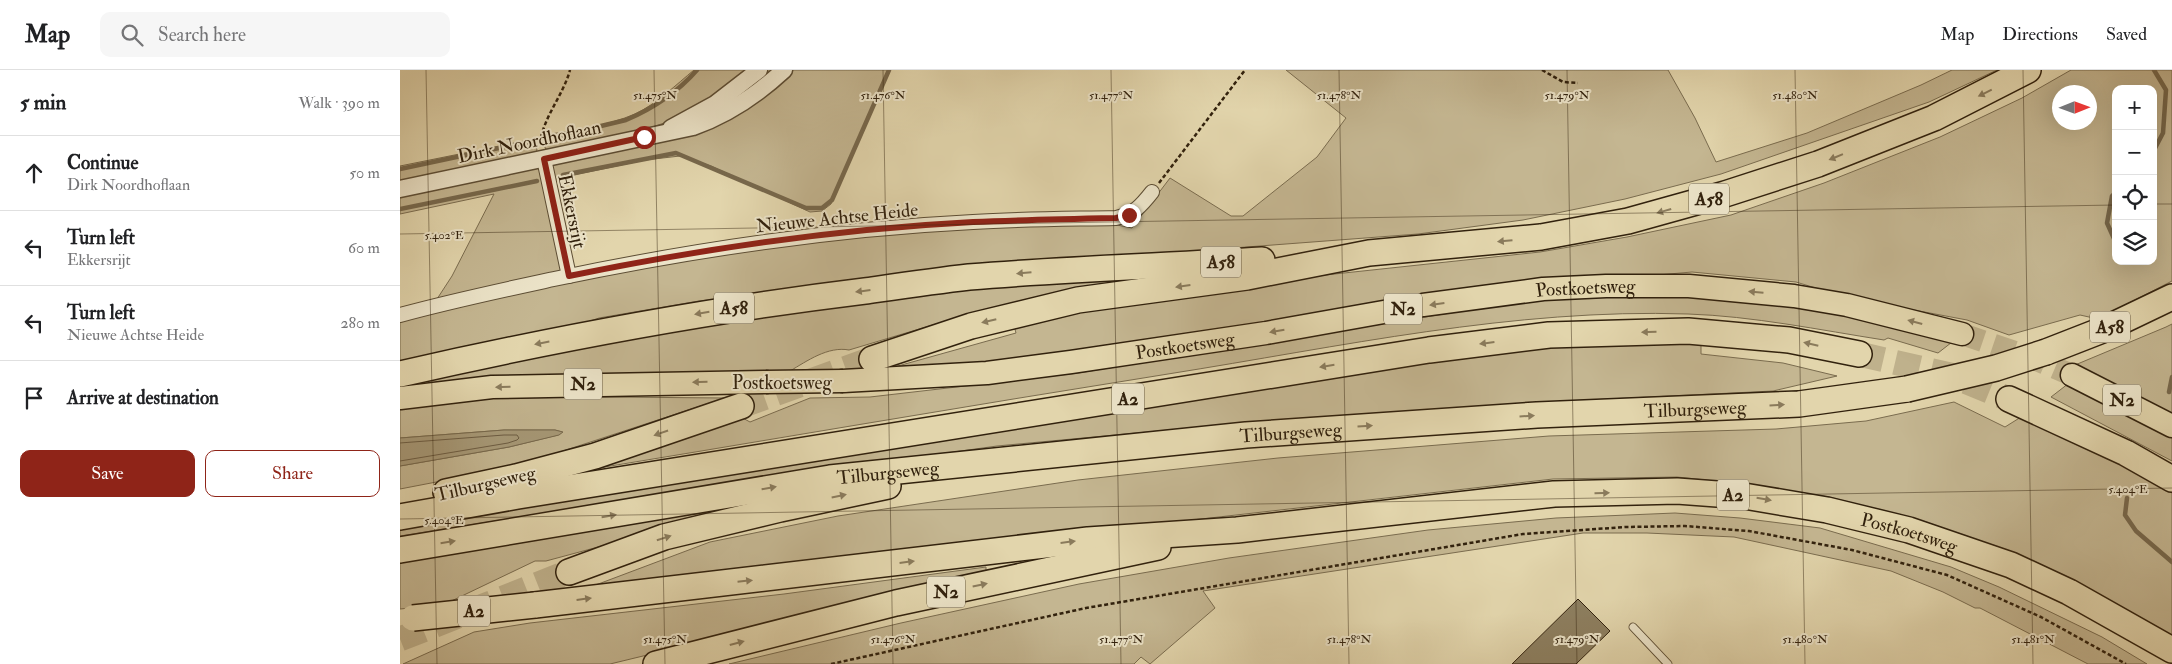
<!DOCTYPE html>
<html lang="en">
<head>
<meta charset="utf-8">
<style>
  :root { --surface:#fff; --page:#f6f6f6; --text:#202124; --muted:#757577; --line:#e0e0e0; --accent:#8f2418 }
  body { margin:0; font-family:"IM FELL Double Pica",serif; background:var(--page); color:var(--text) }
  .controls { position:absolute; right:15px; top:15px; display:grid; overflow:hidden; border-radius:10px; box-shadow:0 5px 20px #0002 }
  .controls button { width:45px; height:45px; display:grid; place-items:center; padding:0; border:0; border-bottom:1px solid var(--line); background:var(--surface); color:var(--text); font:25px sans-serif }
  .compass { position:absolute; left:1652px; top:15px; width:45px; height:45px; border-radius:50%; background:var(--surface); box-shadow:0 5px 20px #0002; rotate:89deg }
  .stop { position:absolute; width:15px; height:15px; margin:-11px; border:4px solid #8f2418; border-radius:50%; background:#fff }
  .stop.end { background:#8f2418; border-color:#fff; box-shadow:0 1px 5px #0008 }
  .list { margin:0; padding:0; list-style:none }
  h2 { display:flex; justify-content:space-between; align-items:center; height:65px; margin:0; padding:0 20px; font-size:21px }
  h2 small { font-size:16px; font-weight:400; color:var(--muted) }
  .list li { display:grid; grid-template-columns:32px 1fr auto; gap:15px; align-items:center; box-sizing:border-box; height:75px; padding:0 20px; border-top:1px solid var(--line) }
  .list b { display:block; font-size:19px; white-space:nowrap }
  .list p { margin:0; font-size:16px; white-space:nowrap; color:var(--muted) }
  .list em { font-size:16px; font-style:normal; color:var(--muted) }
  .actions { display:flex; gap:10px; padding:15px 20px }
  .actions a { flex:1; padding:11px 0; border:1px solid var(--accent); border-radius:10px; text-align:center; font-size:18px; color:var(--accent) }
  .actions .main { background:var(--accent); color:#fff }
  .icon { flex:none; width:28px; height:28px; fill:none; stroke:currentColor; stroke-width:2; stroke-linecap:round; stroke-linejoin:round }
  .map { position:relative; flex:none; width:1772px; height:594px; overflow:hidden }
  header { display:flex; align-items:center; gap:30px; box-sizing:border-box; height:70px; padding:0 25px; background:var(--surface); border-bottom:1px solid var(--line) }
  header strong { font-size:24px }
  nav { display:flex; gap:28px; margin-inline-start:auto; font-size:18px }
  .search { width:350px; height:45px; background:var(--page); display:flex; align-items:center; gap:12px; box-sizing:border-box; padding:0 18px; border-radius:10px; color:var(--muted); font-size:19px }
  main { display:flex }
  aside { flex:1; background:var(--surface) }
  .map>svg:first-child { display:block }
</style>
</head>
<body>
<header>
<strong>Map</strong>
<div class="search"><svg class="icon" aria-label="search" viewBox="0 0 24 24"><circle cx="10" cy="10" r="6"/><path d="M15 15l6 6"/></svg>Search here</div>
<nav><a>Map</a><a>Directions</a><a>Saved</a></nav>
</header>
<main>
<aside>
<h2>5 min<small>Walk · 390 m</small></h2>
<ul class="list">
<li><svg class="icon" aria-label="ahead" viewBox="0 0 24 24"><path d="M12 20V5M6 11l6-6 6 6"/></svg><div><b>Continue</b><p>Dirk Noordhoflaan</p></div><em>50 m</em></li>
<li><svg class="icon" aria-label="left" viewBox="0 0 24 24"><path d="M17 20v-9H6M10 6l-5 5 5 5"/></svg><div><b>Turn left</b><p>Ekkersrijt</p></div><em>60 m</em></li>
<li><svg class="icon" aria-label="left" viewBox="0 0 24 24"><path d="M17 20v-9H6M10 6l-5 5 5 5"/></svg><div><b>Turn left</b><p>Nieuwe Achtse Heide</p></div><em>280 m</em></li>
<li><svg class="icon" aria-label="arrive" viewBox="0 0 24 24"><path d="M6 21V4h12l-3 4 3 4H6"/></svg><div><b>Arrive at destination</b></div></li>
</ul>
<div class="actions"><a class="main">Save</a><a>Share</a></div>
</aside>
<div class="map">
<svg width="1772" height="594" viewBox="0 0 1772 594">
  <rect width="100%" height="100%" fill="#e2d5ac"/>
  <filter id="stains"><feTurbulence type="fractalNoise" baseFrequency=".004" numOctaves="4"/><feColorMatrix values="0 0 0 0 .2 0 0 0 0 .09 0 0 0 0 .02 0 0 0 .5 -.17"/></filter>
  <radialGradient id="worn" r=".72"><stop offset=".6" stop-color="#630" stop-opacity="0"/><stop offset="1" stop-color="#630" stop-opacity=".3"/></radialGradient>
  <g fill="#c4b691" stroke="#7a6c4f" fill-rule="evenodd">
    <path d="M294 0H352C328 20 294 42 264 53 228 67 187 72 149 81L145 78V65C174 60 207 56 235 44 255 35 277 14 294 0Z"/>
    <polygon points="390,0 490,0 431,134 422,141 410,142 311,96 280,86 245,90 151,110 152,95 280,67"/>
    <polygon points="886,0 1268,0 1295,48 1316,92 1407,63 1521,15 1552,0 1597,0 1529,32 1321,104 1225,129 1123,150 1018,164 675,190 299,231 199,248 155,263 0,298 0,251 44,238 241,196 321,183 468,165 572,156 717,155 732,158 770,108 831,146 843,146 917,87 946,48"/>
    <path d="M1671 0H1772V211L1698 249 1680 245 1609 265 1567 250 1445 227 1396 212 1292 202 1246 206 679 284 480 301 616 263 613 252 860 212 1140 182 1227 167 1331 145 1424 113 1540 67 1622 28ZM1716 19H1753V191H1716ZM1660 22H1690V52H1660Z"/>
    <polygon points="134,69 137,80 135,84 0,112 0,96"/>
    <polygon points="138,98 141,101 162,196 159,204 37,229 52,206 94,124 0,144 0,127"/>
    <path d="M784 201 676 220 566 245 449 280C428 276 407 291 390 301L0 323V313L92 292 468 228Z"/>
    <path d="M1287 223 1395 233 1556 269 1538 283 1488 268 1484 270C1420 260 1352 246 1288 244 1114 238 939 277 768 304 560 337 352 373 144 407L339 346 350 352 410 328 470 327 678 303 1143 228Z"/>
    <polygon points="1772,254 1772,346 1675,295 1766,257"/>
    <polygon points="1301,272 1301,284 1383,293 1437,306 1373,321 1146,332 876,350 597,376 372,407 0,466 0,454 1149,274"/>
    <polygon points="1673,310 1772,365 1772,391 1651,327"/>
    <polygon points="210,327 325,328 114,397 0,419 0,396 109,377 158,365 162,362 155,360 104,360 0,368 0,338 97,328"/>
    <polygon points="1554,332 1605,357 1621,347 1721,395 1772,423 1772,569 1511,448 1429,427 1344,414 1277,407 1153,409 185,519 310,472 438,446 678,410 878,388 1149,366 1376,359 1466,351"/>
    <polygon points="358,434 146,491 135,491 43,535 0,539 0,490"/>
    <polygon points="1275,443 1340,448 1420,458 1551,497 1599,517 1702,567 1747,594 1688,594 1580,538 1575,538 1543,522 1491,501 1334,467 1247,463 1183,463 803,521 815,538 750,594 741,587 734,594 329,594 501,553 679,514 829,488 1028,460 1156,448"/>
    <polygon points="586,497 586,503 210,594 3,594 74,562 130,553 384,524"/>
  </g>
  <polygon fill="#a69876" stroke="#77684c" points="104,360 155,360 163,362 159,365 109,377 0,396 0,368"/>
  <g fill="none" stroke-linecap="round" stroke-linejoin="round">
    <polyline stroke="#6c5c42" stroke-width="1" points="0,373 104,365 117,365 119,368 117,370 108,373 0,391"/>
    <g stroke="#77684c" stroke-width="4.5">
      <path d="M155 67 226 50C254 38 277 23 297 0"/>
      <polyline points="1753,82 1763,63 1766,20 1754,0"/>
      <polyline points="0,99 128,72"/>
      <polyline points="163,105 276,83 406,138 422,138 432,130 489,0"/>
      <polyline points="1716,122 1712,126 1707,153 1716,173"/>
      <polyline points="0,139 137,111"/>
      <polyline points="1769,322 1772,307"/>
      <polyline points="1727,428 1725,445 1736,461 1772,492"/>
    </g>
  </g>
  <polygon fill="#8d7f60" stroke="#31210d" points="1178,529 1210,561 1176,594 1112,594"/>
  <g fill="none" stroke-linecap="round" stroke-linejoin="round">
    <polyline stroke="#bfb18c" stroke-width="22" stroke-dasharray="22 11" stroke-linecap="butt" points="1562,264 1627,286 1672,305"/>
    <g stroke="#bfb18c" stroke-width="25" stroke-dasharray="25 12" stroke-linecap="butt">
      <polyline points="1459,284 1550,305 1609,329"/>
      <polyline points="341,336 472,289"/>
      <polyline points="0,569 169,502"/>
    </g>
    <defs>
      <polyline id="service" points="1233,557 1268,594"/>
      <g id="minor">
        <polyline points="144,89 169,206"/>
        <path d="M0 245C51 231 103 220 154 209 292 180 432 159 573 152 620 149 668 149 716 148 734 144 741 136 752 122"/>
      </g>
      <g id="tertiary">
        <polyline points="271,58 315,34 359,0"/>
        <path d="M0 119 293 57C327 45 357 25 384 0"/>
      </g>
      <g id="trunk">
        <polyline points="1672,305 1772,356"/>
        <path id="s1" d="M443 311 587 303 671 292 866 263 1023 235 1143 219 1206 216H1289L1394 226 1447 235 1562 264"/>
        <polyline points="0,328 92,317 366,312"/>
      </g>
      <g id="motorway">
        <polyline points="1646,282 1705,259 1772,227"/>
        <polyline points="472,289 571,256 678,230 847,207 969,183 1141,167 1228,151 1325,124 1418,94 1534,48 1628,0"/>
        <path d="M0 304C154 269 308 240 465 221 500 216 534 211 569 207 667 199 764 196 862 190"/>
        <polyline points="1609,329 1726,383 1772,409"/>
        <polyline points="46,422 116,407 195,386 341,336"/>
        <polyline points="0,447 118,426 1029,280 1149,265 1288,261 1389,270 1459,284"/>
        <path id="s2" d="M0 480 430 408 846 365 1137 345 1399 334 1507 319"/>
        <polyline points="169,502 264,467 380,439 488,416"/>
        <path id="s3" d="M135 535 688 470 837 460 1154 424 1277 421 1344 426 1427 440 1509 460 1611 495 1669 522 1772 580"/>
        <polyline points="256,594 496,533 758,477"/>
      </g>
    </defs>
    <use href="#service" stroke="#5d4e35" stroke-width="9"/>
    <use href="#minor" stroke="#5d4e35" stroke-width="16"/>
    <use href="#tertiary" stroke="#5d4e35" stroke-width="19"/>
    <use href="#trunk" stroke="#31210d" stroke-width="25"/>
    <use href="#motorway" stroke="#31210d" stroke-width="28"/>
    <g stroke="#31210d" stroke-width="2.5" stroke-dasharray="4 2.5" stroke-linecap="butt">
      <polyline points="1142,0 1163,12 1178,13"/>
      <path d="M140 74C143 47 163 26 170 0"/>
      <polyline points="759,113 845,0"/>
      <polyline points="431,594 686,538 1123,464 1226,457 1285,456 1349,461 1452,480 1547,505 1641,547 1726,594"/>
    </g>
    <use href="#service" stroke="#ece4c9" stroke-width="7"/>
    <use href="#minor" stroke="#ece4c9" stroke-width="14"/>
    <use href="#tertiary" stroke="#ece4c9" stroke-width="16"/>
    <use href="#trunk" stroke="#e2d5ac" stroke-width="22"/>
    <use href="#motorway" stroke="#e2d5ac" stroke-width="25"/>
    <defs>
      <polyline id="trunk-bridge" points="366,312 443,311"/>
      <g id="motorway-bridge">
        <polyline points="1507,319 1596,298 1646,282"/>
        <polyline points="13,548 135,535"/>
      </g>
    </defs>
    <use href="#trunk-bridge" stroke="#31210d" stroke-width="25" stroke-linecap="butt"/>
    <use href="#motorway-bridge" stroke="#31210d" stroke-width="28" stroke-linecap="butt"/>
    <use href="#trunk-bridge" stroke="#e2d5ac" stroke-width="22"/>
    <use href="#motorway-bridge" stroke="#e2d5ac" stroke-width="25"/>
  </g>
  <defs><path id="oneway-solid" d="M-6-.8H1V-3.2L6.5 0L1 3.2V.8H-6Z" transform="scale(1.25)"/></defs>
  <g fill="#8a7b5c">
    <use href="#oneway-solid" transform="translate(1585 23) rotate(154)"/>
    <use href="#oneway-solid" transform="translate(1436 87) rotate(158)"/>
    <use href="#oneway-solid" transform="translate(1264 141) rotate(164)"/>
    <use href="#oneway-solid" transform="translate(1105 171) rotate(175)"/>
    <use href="#oneway-solid" transform="translate(624 203) rotate(175)"/>
    <use href="#oneway-solid" transform="translate(783 216) rotate(172)"/>
    <use href="#oneway-solid" transform="translate(463 221) rotate(173)"/>
    <use href="#oneway-solid" transform="translate(1356 222) rotate(-175)"/>
    <use href="#oneway-solid" transform="translate(1037 234) rotate(172)"/>
    <use href="#oneway-solid" transform="translate(302 243) rotate(170)"/>
    <use href="#oneway-solid" transform="translate(589 251) rotate(167)"/>
    <use href="#oneway-solid" transform="translate(1515 252) rotate(-165)"/>
    <use href="#oneway-solid" transform="translate(877 261) rotate(170)"/>
    <use href="#oneway-solid" transform="translate(1249 262) rotate(179)"/>
    <use href="#oneway-solid" transform="translate(142 273) rotate(169)"/>
    <use href="#oneway-solid" transform="translate(1087 273) rotate(173)"/>
    <use href="#oneway-solid" transform="translate(1411 274) rotate(-167)"/>
    <use href="#oneway-solid" transform="translate(927 296) rotate(171)"/>
    <use href="#oneway-solid" transform="translate(300 312) rotate(179)"/>
    <use href="#oneway-solid" transform="translate(103 317) rotate(178)"/>
    <use href="#oneway-solid" transform="translate(1377 335) rotate(-3)"/>
    <use href="#oneway-solid" transform="translate(1127 346) rotate(-4)"/>
    <use href="#oneway-solid" transform="translate(965 356) rotate(-4)"/>
    <use href="#oneway-solid" transform="translate(261 363) rotate(161)"/>
    <use href="#oneway-solid" transform="translate(369 418) rotate(-10)"/>
    <use href="#oneway-solid" transform="translate(1202 423) rotate(-2)"/>
    <use href="#oneway-solid" transform="translate(439 426) rotate(-12)"/>
    <use href="#oneway-solid" transform="translate(1364 429) rotate(10)"/>
    <use href="#oneway-solid" transform="translate(209 446) rotate(-10)"/>
    <use href="#oneway-solid" transform="translate(264 468) rotate(-17)"/>
    <use href="#oneway-solid" transform="translate(48 472) rotate(-9)"/>
    <use href="#oneway-solid" transform="translate(668 472) rotate(-7)"/>
    <use href="#oneway-solid" transform="translate(507 492) rotate(-7)"/>
    <use href="#oneway-solid" transform="translate(345 511) rotate(-6)"/>
    <use href="#oneway-solid" transform="translate(580 515) rotate(-12)"/>
    <use href="#oneway-solid" transform="translate(184 529) rotate(-7)"/>
    <use href="#oneway-solid" transform="translate(337 573) rotate(-15)"/>
  </g>
  <g fill="none" stroke-linecap="round" stroke-linejoin="round">
    <path stroke="#8f2418" stroke-width="6" d="M244 67 144 89 169 206C301 179 437 159 573 152 620 150 668 149 716 148L729 145"/>
  </g>
  <path fill="none" stroke="#31210d" stroke-width="1" stroke-opacity="0.45" d="M26 0 37 594M254 0 265 594M483 0 493 594M711 0 721 594M939 0 949 594M1167 0 1177 594M1395 0 1405 594M1623 0 1633 594M1753 134H1772M0 164 1716 135M0 449 1772 418"/>
  <g text-anchor="middle" stroke-width="4" stroke-linejoin="round" paint-order="stroke">
    <g fill="#ece4c9" stroke="#695c45" stroke-width="1">
      <rect x="1289" y="113.5" width="40" height="31" rx="4"/>
      <rect x="801" y="176.5" width="40" height="31" rx="4"/>
      <rect x="314" y="222.5" width="40" height="31" rx="4"/>
      <rect x="984" y="223.5" width="38" height="31" rx="4"/>
      <rect x="1690" y="241.5" width="40" height="31" rx="4"/>
      <rect x="164" y="298.5" width="38" height="31" rx="4"/>
      <rect x="712" y="313.5" width="32" height="31" rx="4"/>
      <rect x="1703" y="314.5" width="38" height="31" rx="4"/>
      <rect x="1317" y="409.5" width="32" height="31" rx="4"/>
      <rect x="527" y="506.5" width="38" height="31" rx="4"/>
      <rect x="58" y="525.5" width="32" height="31" rx="4"/>
    </g>
    <g font-size="18" font-weight="bold" fill="#31210d">
      <text x="1309" y="135">A58</text>
      <text x="821" y="198">A58</text>
      <text x="334" y="244">A58</text>
      <text x="1003" y="245">N2</text>
      <text x="1710" y="263">A58</text>
      <text x="183" y="320">N2</text>
      <text x="728" y="335">A2</text>
      <text x="1722" y="336">N2</text>
      <text x="1333" y="431">A2</text>
      <text x="546" y="528">N2</text>
      <text x="74" y="547">A2</text>
    </g>
    <g font-size="19" fill="#31210d" stroke="#ece4c9">
      <text transform="translate(129 71) rotate(-12)" y="7">Dirk Noordhoflaan</text>
      <text transform="translate(173 141) rotate(78)" y="7">Ekkersrijt</text>
      <text transform="translate(437 147) rotate(-6)" y="7">Nieuwe Achtse Heide</text>
      <text dy="7" stroke="none"><textPath href="#s1" startOffset="749">Postkoetsweg</textPath></text>
      <text dy="7" stroke="none"><textPath href="#s1" startOffset="344">Postkoetsweg</textPath></text>
      <text x="382" y="319">Postkoetsweg</text>
      <text dy="7" stroke="none"><textPath href="#s2" startOffset="1304">Tilburgseweg</textPath></text>
      <text dy="7" stroke="none"><textPath href="#s2" startOffset="899">Tilburgseweg</textPath></text>
      <text dy="7" stroke="none"><textPath href="#s2" startOffset="494">Tilburgseweg</textPath></text>
      <text transform="translate(85 413) rotate(-13)" y="7">Tilburgseweg</text>
      <text dy="7" stroke="none"><textPath href="#s3" startOffset="1385">Postkoetsweg</textPath></text>
    </g>
  </g>
  <g font-size="12" text-anchor="middle" fill="#31210d" stroke="#ece4c9" stroke-width="4" stroke-linejoin="round" paint-order="stroke">
    <text x="255" y="29">51.475°N</text>
    <text x="483" y="29">51.476°N</text>
    <text x="711" y="29">51.477°N</text>
    <text x="939" y="29">51.478°N</text>
    <text x="1167" y="29">51.479°N</text>
    <text x="1395" y="29">51.480°N</text>
    <text x="44" y="169">5.402°E</text>
    <text x="1728" y="423">5.404°E</text>
    <text x="44" y="454">5.404°E</text>
    <text x="265" y="573">51.475°N</text>
    <text x="493" y="573">51.476°N</text>
    <text x="721" y="573">51.477°N</text>
    <text x="949" y="573">51.478°N</text>
    <text x="1177" y="573">51.479°N</text>
    <text x="1405" y="573">51.480°N</text>
    <text x="1633" y="573">51.481°N</text>
  </g>
  <rect width="100%" height="100%" filter="url(#stains)"/>
  <rect width="100%" height="100%" fill="url(#worn)"/>
</svg>
<div class="controls">
<button>+</button>
<button>−</button>
<button><svg class="icon" aria-label="locate" viewBox="0 0 24 24"><circle cx="12" cy="12" r="6"/><path d="M12 2v4M12 18v4M2 12h4M18 12h4"/></svg></button>
<button><svg class="icon" aria-label="layers" viewBox="0 0 24 24"><path d="M12 4l9 5-9 5-9-5zM3 14l9 5 9-5"/></svg></button>
</div>
<svg class="compass" viewBox="-18 -18 36 36"><path d="M0-13l5 13h-10z" fill="#e53935"/><path d="M0 13l5-13h-10z" fill="#757577"/></svg>
<div class="stop" style="left:244px;top:67px"></div>
<div class="stop end" style="left:729px;top:145px"></div>
</div>
</main>
</body>
</html>
